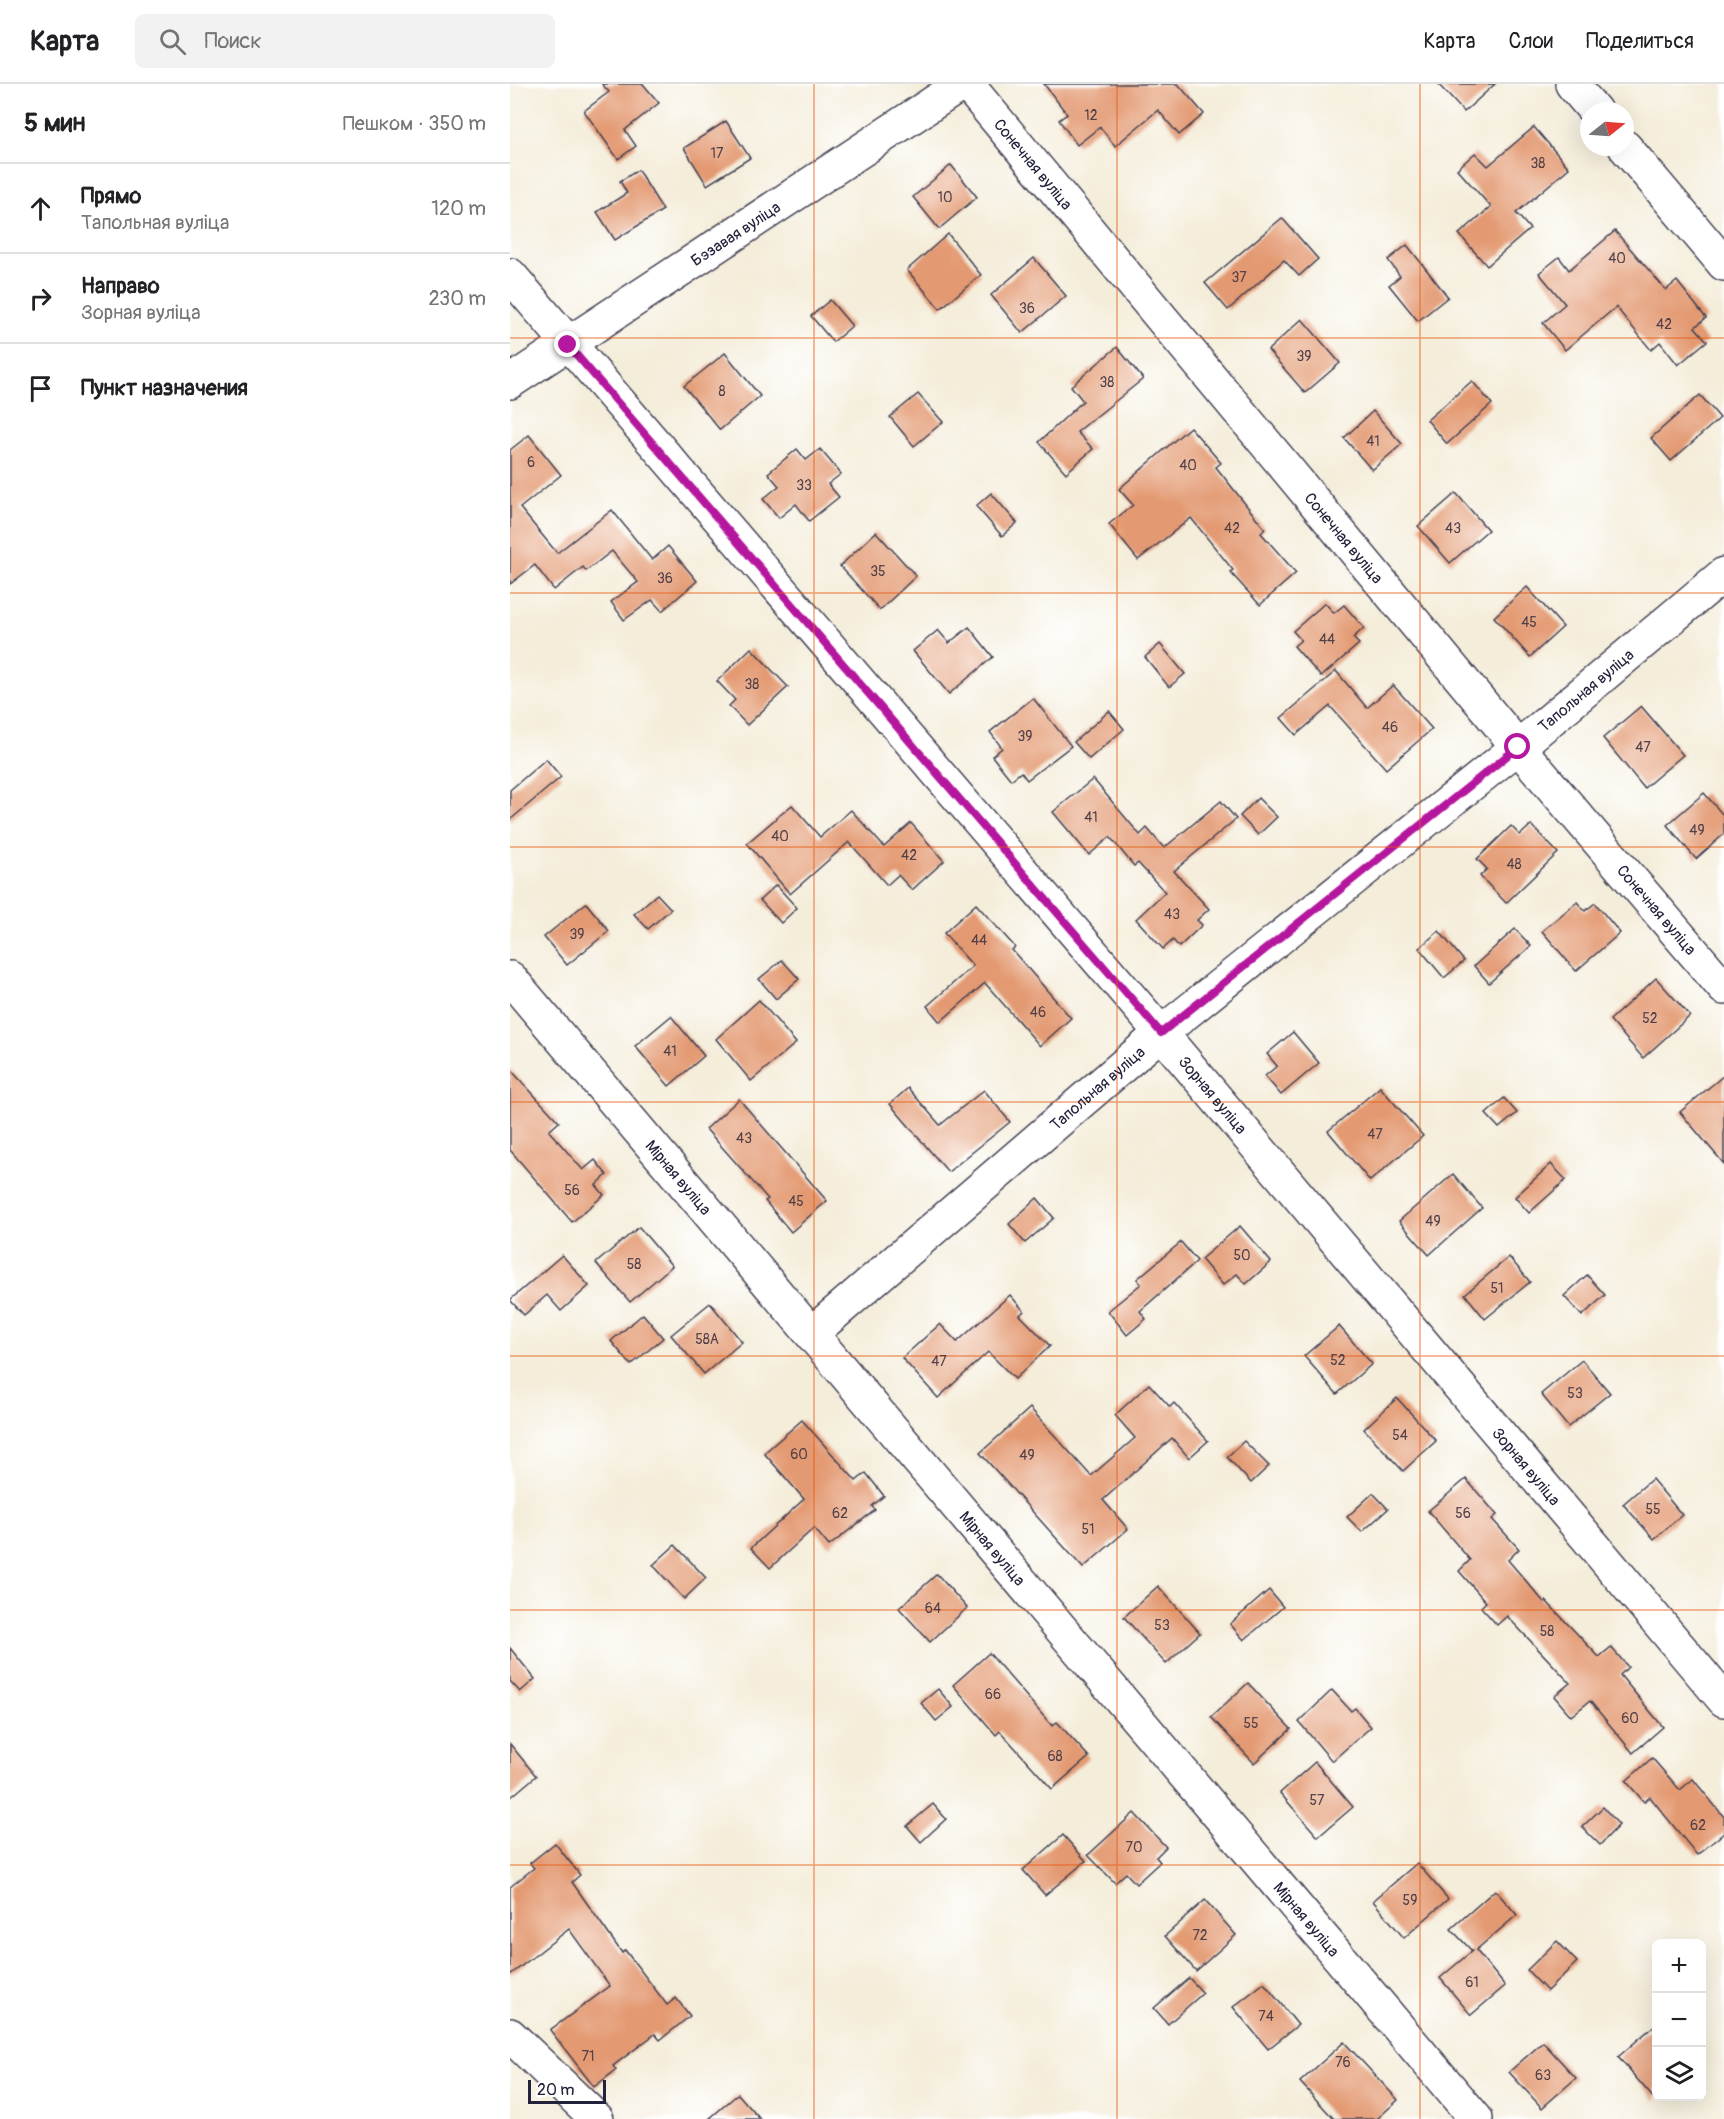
<!DOCTYPE html>
<html lang="ru">
<head>
<meta charset="utf-8">
<style>
  :root { --surface:#fff; --page:#f2f2f2; --text:#202124; --muted:#757577; --line:#e0e0e0 }
  body { margin:0; font-family:Pangolin,sans-serif; background:var(--page); color:var(--text) }
  .controls { position:absolute; right:18px; bottom:18px; display:grid; overflow:hidden; border-radius:9px; box-shadow:0 6px 24px #0002 }
  .controls button { width:54px; height:54px; display:grid; place-items:center; padding:0; border:0; border-bottom:2px solid var(--line); background:var(--surface); color:var(--text); font:30px sans-serif }
  .compass { position:absolute; left:1070px; top:18px; width:54px; height:54px; border-radius:50%; background:var(--surface); box-shadow:0 6px 24px #0002; rotate:73deg }
  .scale { position:absolute; left:18px; bottom:15px; width:78px; box-sizing:border-box; padding-left:6px; border:3px solid #22223b; border-top:0; font-size:16px; line-height:21px; white-space:nowrap; color:#22223b; -webkit-text-stroke:4px #fff; paint-order:stroke }
  .stop { position:absolute; width:18px; height:18px; margin:-14px; border:4px solid #b5179e; border-radius:50%; background:#fff }
  .stop.end { background:#b5179e; border-color:#fff; box-shadow:0 2px 6px #0008 }
  .list { margin:0; padding:0; list-style:none }
  h2 { display:flex; justify-content:space-between; align-items:center; height:78px; margin:0; padding:0 24px; font-size:26px }
  h2 small { font-size:20px; font-weight:400; color:var(--muted) }
  .list li { display:grid; grid-template-columns:39px 1fr auto; gap:18px; align-items:center; box-sizing:border-box; height:90px; padding:0 24px; border-top:2px solid var(--line) }
  .list b { display:block; font-size:22px; white-space:nowrap }
  .list p { margin:0; font-size:20px; white-space:nowrap; color:var(--muted) }
  .list em { font-size:20px; font-style:normal; color:var(--muted) }
  .icon { flex:none; width:33px; height:33px; fill:none; stroke:currentColor; stroke-width:2; stroke-linecap:round; stroke-linejoin:round }
  .map { position:relative; flex:none; width:1214px; height:2035px; overflow:hidden }
  header { display:flex; align-items:center; gap:36px; box-sizing:border-box; height:84px; padding:0 30px; background:var(--surface); border-bottom:2px solid var(--line) }
  header strong { font-size:28px }
  nav { display:flex; gap:33px; margin-inline-start:auto; font-size:21px }
  .search { width:420px; height:54px; background:var(--page); display:flex; align-items:center; gap:15px; box-sizing:border-box; padding:0 21px; border-radius:9px; color:var(--muted); font-size:22px }
  main { display:flex }
  aside { flex:1; background:var(--surface) }
  .map>svg:first-child { display:block }
</style>
</head>
<body>
<header>
<strong>Карта</strong>
<div class="search"><svg class="icon" aria-label="search" viewBox="0 0 24 24"><circle cx="10" cy="10" r="6"/><path d="M15 15l6 6"/></svg>Поиск</div>
<nav><a>Карта</a><a>Слои</a><a>Поделиться</a></nav>
</header>
<main>
<aside>
<h2>5 мин<small>Пешком · 350 m</small></h2>
<ul class="list">
<li><svg class="icon" aria-label="ahead" viewBox="0 0 24 24"><path d="M12 20V5M6 11l6-6 6 6"/></svg><div><b>Прямо</b><p>Тапольная вуліца</p></div><em>120 m</em></li>
<li><svg class="icon" aria-label="right" viewBox="0 0 24 24"><path d="M7 20v-9h11M14 6l5 5-5 5"/></svg><div><b>Направо</b><p>Зорная вуліца</p></div><em>230 m</em></li>
<li><svg class="icon" aria-label="arrive" viewBox="0 0 24 24"><path d="M6 21V4h12l-3 4 3 4H6"/></svg><div><b>Пункт назначения</b></div></li>
</ul>
</aside>
<div class="map">
<svg width="1214" height="2035" viewBox="0 0 1214 2035">
  <rect width="100%" height="100%" fill="#fff"/>
  <filter id="ink" filterUnits="userSpaceOnUse"><feTurbulence type="fractalNoise" baseFrequency=".0167" numOctaves="2"/><feDisplacementMap in="SourceGraphic" scale="12" xChannelSelector="R" yChannelSelector="G"/><feConvolveMatrix kernelMatrix="1 2 1 2 8 2 1 2 1" color-interpolation-filters="sRGB"/></filter>
  <filter id="wash" filterUnits="userSpaceOnUse"><feTurbulence type="fractalNoise" baseFrequency=".008" numOctaves="4" result="noise"/><feDisplacementMap in="SourceGraphic" scale="24" xChannelSelector="R" yChannelSelector="G"/><feGaussianBlur stdDeviation="1.35" result="paint"/><feColorMatrix in="noise" values="0 0 0 0 0 0 0 0 0 0 0 0 0 0 0 0 0 1.4 0 .05"/><feComposite in="paint" operator="in"/></filter>
  <g filter="url(#wash)">
    <rect width="100%" height="100%" fill="#f4edda"/>
    <g id="blocks">
      <g fill="#e39971">
        <polygon points="92,0 133,0 149,19 115,46 126,62 108,75 74,27 99,8"/>
        <polygon points="534,0 668,0 694,30 669,51 648,26 605,62 590,43 567,61 549,36 557,30"/>
        <polygon points="928,0 985,0 954,28"/>
        <polygon points="216,37 240,74 197,101 174,64"/>
        <polygon points="1024,43 1059,84 1006,129 1020,145 977,182 949,150 981,123 947,85 965,69 978,82"/>
        <polygon points="441,81 467,113 429,145 403,113"/>
        <polygon points="128,86 153,126 105,156 87,128 117,109 110,97"/>
        <polygon points="772,134 808,175 789,192 774,176 718,226 695,199"/>
        <polygon points="1105,147 1156,206 1167,197 1196,234 1185,243 1197,257 1168,281 1150,258 1141,266 1106,223 1055,266 1033,239 1055,220 1029,189 1049,173 1059,186"/>
        <polygon points="438,150 471,191 430,225 397,186"/>
        <polygon points="897,161 938,213 908,237 879,201 890,192 878,176"/>
        <polygon points="524,174 556,212 512,249 481,211"/>
        <polygon points="320,216 342,242 323,258 301,232"/>
        <polygon points="792,235 830,279 795,309 758,266"/>
        <polygon points="607,263 633,295 567,348 583,365 556,389 529,358 573,317 561,302"/>
        <polygon points="215,269 250,312 210,346 174,302"/>
        <polygon points="962,297 982,320 937,360 917,336"/>
        <polygon points="408,310 433,338 404,362 380,333"/>
        <polygon points="1190,311 1210,334 1161,377 1141,354"/>
        <polygon points="863,327 892,360 862,386 834,354"/>
        <polygon points="680,343 711,379 706,383 755,445 751,449 786,489 750,521 720,488 723,486 681,434 628,476 599,440 623,421 609,405"/>
        <polygon points="19,351 51,391 10,424 47,469 102,426 142,476 158,462 187,497 152,527 142,516 114,536 101,518 128,498 102,467 76,487 73,483 44,506 25,481 0,500 0,366"/>
        <polygon points="287,365 296,376 310,365 331,390 318,400 329,413 299,437 286,420 269,434 253,415 269,402 258,389"/>
        <polygon points="481,409 507,439 492,452 466,422"/>
        <polygon points="946,409 978,446 940,479 908,442"/>
        <polygon points="366,448 406,492 370,526 330,482"/>
        <polygon points="1017,503 1053,543 1020,573 984,533"/>
        <polygon points="815,519 824,529 834,521 854,544 843,554 849,560 811,593 784,562 791,556 783,547"/>
        <polygon points="459,543 483,573 439,610 403,567 428,546 439,559"/>
        <polygon points="650,560 675,590 659,603 635,573"/>
        <polygon points="241,564 278,603 237,641 219,622 225,616 207,597"/>
        <polygon points="826,587 857,624 883,601 922,645 876,685 820,622 786,651 771,634"/>
        <polygon points="523,614 561,662 517,696 511,688 501,696 482,672 492,664 480,648"/>
        <polygon points="1131,622 1173,671 1134,704 1093,654"/>
        <polygon points="599,627 614,645 579,675 564,658"/>
        <polygon points="36,675 51,693 0,736 0,706"/>
        <polygon points="583,695 630,751 637,744 654,764 711,717 726,735 664,787 699,825 687,836 692,841 669,863 663,856 653,865 626,835 655,808 628,779 624,782 600,753 579,771 543,728"/>
        <polygon points="1194,709 1214,732 1214,750 1186,775 1157,741"/>
        <polygon points="748,714 767,733 748,751 730,732"/>
        <polygon points="282,721 310,753 341,726 374,763 401,739 434,777 402,806 388,791 377,801 339,758 280,810 237,759"/>
        <polygon points="1021,741 1048,769 996,819 970,792 977,785 967,775 1001,742 1010,751"/>
        <polygon points="266,801 287,824 271,839 250,816"/>
        <polygon points="147,810 161,825 138,845 124,830"/>
        <polygon points="1067,818 1075,827 1085,819 1110,849 1066,887 1032,847"/>
        <polygon points="76,819 99,847 57,881 34,853"/>
        <polygon points="466,820 505,863 502,866 561,934 530,962 475,899 430,938 417,922 463,882 434,849"/>
        <polygon points="1005,845 1021,862 979,899 964,882"/>
        <polygon points="929,847 954,877 934,894 909,864"/>
        <polygon points="272,876 289,895 266,915 249,895"/>
        <polygon points="1146,894 1180,932 1133,974 1100,936"/>
        <polygon points="249,916 286,959 241,997 206,955"/>
        <polygon points="161,932 194,972 159,1002 125,962"/>
        <polygon points="783,948 809,979 771,1011 755,992 767,982 757,970"/>
        <polygon points="0,985 49,1038 39,1047 73,1086 85,1076 97,1091 86,1101 94,1111 62,1138 0,1066"/>
        <polygon points="1214,991 1214,1080 1170,1028"/>
        <polygon points="870,1003 913,1052 860,1097 818,1047"/>
        <polygon points="398,1004 430,1041 474,1006 500,1038 438,1088 380,1020"/>
        <polygon points="994,1014 1007,1029 989,1044 976,1030"/>
        <polygon points="229,1015 317,1117 281,1148 255,1117 258,1115 196,1045"/>
        <polygon points="1041,1080 1056,1096 1019,1129 1005,1113"/>
        <polygon points="943,1090 972,1124 919,1171 889,1137"/>
        <polygon points="527,1114 544,1134 515,1159 499,1140"/>
        <polygon points="730,1142 761,1178 736,1200 727,1190 713,1201 691,1175"/>
        <polygon points="129,1143 162,1182 120,1218 86,1179"/>
        <polygon points="671,1158 687,1177 630,1227 636,1235 617,1251 598,1227 631,1200 627,1195"/>
        <polygon points="52,1171 79,1202 51,1227 37,1211 14,1231 0,1216"/>
        <polygon points="999,1173 1020,1198 975,1235 955,1210"/>
        <polygon points="1077,1191 1095,1211 1072,1232 1054,1212"/>
        <polygon points="500,1211 514,1227 510,1231 540,1262 505,1295 478,1268 428,1314 392,1274 430,1240 447,1258"/>
        <polygon points="200,1219 232,1258 194,1290 161,1251"/>
        <polygon points="133,1230 153,1254 121,1281 101,1257"/>
        <polygon points="829,1242 862,1280 827,1310 794,1272"/>
        <polygon points="1072,1276 1100,1309 1058,1343 1031,1310"/>
        <polygon points="639,1300 660,1323 664,1319 698,1357 679,1374 662,1354 593,1416 618,1445 573,1484 470,1369 520,1324 581,1392 625,1354 605,1331"/>
        <polygon points="887,1314 926,1357 893,1387 854,1345"/>
        <polygon points="292,1336 346,1397 356,1389 374,1412 362,1422 365,1426 319,1462 304,1444 260,1484 241,1464 294,1415 254,1369"/>
        <polygon points="734,1357 759,1382 741,1399 717,1373"/>
        <polygon points="956,1395 987,1431 982,1435 1009,1465 998,1476 1034,1518 1036,1517 1089,1573 1101,1563 1118,1583 1110,1591 1153,1643 1123,1669 1080,1617 1061,1632 1044,1612 1060,1599 997,1532 987,1541 971,1523 976,1518 949,1487 960,1476 918,1427"/>
        <polygon points="1142,1395 1172,1431 1144,1455 1113,1420"/>
        <polygon points="863,1409 878,1425 852,1448 837,1433"/>
        <polygon points="165,1461 196,1494 174,1515 143,1481"/>
        <polygon points="427,1490 457,1524 420,1558 389,1524"/>
        <polygon points="648,1502 690,1549 656,1580 614,1533"/>
        <polygon points="759,1506 773,1523 734,1556 720,1540"/>
        <polygon points="0,1564 25,1595 10,1608 0,1597"/>
        <polygon points="479,1569 542,1642 547,1638 579,1673 542,1705 490,1647 486,1651 443,1601"/>
        <polygon points="738,1599 781,1645 744,1679 701,1633"/>
        <polygon points="428,1605 443,1623 426,1637 411,1619"/>
        <polygon points="822,1606 841,1627 845,1624 861,1643 822,1677 789,1638"/>
        <polygon points="0,1660 26,1692 0,1714"/>
        <polygon points="1142,1674 1170,1706 1183,1695 1214,1733 1214,1749 1187,1771 1140,1713 1134,1718 1116,1697"/>
        <polygon points="805,1678 843,1723 808,1753 770,1709"/>
        <polygon points="423,1720 436,1735 411,1758 397,1742"/>
        <polygon points="1093,1723 1109,1741 1090,1761 1072,1743"/>
        <polygon points="624,1729 656,1763 646,1773 650,1778 626,1800 616,1789 605,1799 578,1771"/>
        <polygon points="553,1751 576,1777 535,1811 513,1786"/>
        <polygon points="45,1759 70,1791 62,1798 112,1869 115,1866 157,1921 166,1914 180,1932 150,1956 145,1950 103,1982 106,1986 84,2003 40,1946 100,1902 59,1845 0,1891 0,1803 24,1784 20,1779"/>
        <polygon points="907,1779 938,1815 894,1854 863,1817"/>
        <polygon points="985,1806 1007,1831 966,1866 995,1902 961,1931 930,1894 962,1867 941,1845"/>
        <polygon points="695,1816 726,1851 686,1887 655,1852"/>
        <polygon points="1047,1857 1067,1878 1037,1907 1017,1886"/>
        <polygon points="679,1894 693,1909 658,1940 644,1924"/>
        <polygon points="754,1899 788,1941 758,1965 723,1923"/>
        <polygon points="1146,1940 1146,2017 1108,1973"/>
        <polygon points="834,1958 888,2016 867,2035 824,2035 790,1998"/>
        <polygon points="1033,1958 1066,1994 1032,2024 999,1988"/>
        <polygon points="228,2010 250,2035 199,2035"/>
      </g>
    </g>
  </g>
  <g filter="url(#ink)">
    <use href="#blocks" fill-opacity="0" stroke="#424053" stroke-width="1.5"/>
    <g fill="none" stroke-linecap="round" stroke-linejoin="round">
      <defs>
        <g id="minor">
          <path id="s1" d="M457 0 1008 663 1214 904"/>
          <polyline points="1062,0 1085,27"/>
          <polyline points="1115,63 1214,180"/>
          <path id="s2" d="M0 191 651 949 1214 1616"/>
          <path id="s3" d="M0 298 452 0"/>
          <path id="s4" d="M0 894 966 2035"/>
          <path id="s5" d="M302 1249 651 949 1008 663 1214 490"/>
          <polyline points="0,1951 87,2035"/>
        </g>
      </defs>
      <use href="#minor" stroke="#424053" stroke-width="36"/>
      <use href="#minor" stroke="#fff" stroke-width="33"/>
    </g>
  </g>
  <g fill="none" stroke-linecap="round" stroke-linejoin="round" filter="url(#ink)">
    <polyline stroke="#b5179e" stroke-width="8" points="58,261 651,949 1008,663"/>
  </g>
  <path fill="none" stroke="#e8590c" stroke-width="1.5" stroke-opacity="0.55" d="M304 0V2035M607 0V2035M910 0V2035M0 254H1214M0 509H1214M0 763H1214M0 1018H1214M0 1272H1214M0 1526H1214M0 1781H1214"/>
  <g text-anchor="middle" stroke-width="4.5" stroke-linejoin="round" paint-order="stroke">
    <g font-size="14" fill="#524048">
      <text x="581" y="36">12</text>
      <text x="207" y="74">17</text>
      <text x="1028" y="84">38</text>
      <text x="435" y="118">10</text>
      <text x="1107" y="179">40</text>
      <text x="729" y="198">37</text>
      <text x="517" y="229">36</text>
      <text x="1154" y="245">42</text>
      <text x="794" y="277">39</text>
      <text x="597" y="303">38</text>
      <text x="212" y="312">8</text>
      <text x="863" y="362">41</text>
      <text x="21" y="383">6</text>
      <text x="678" y="386">40</text>
      <text x="294" y="406">33</text>
      <text x="722" y="449">42</text>
      <text x="943" y="449">43</text>
      <text x="368" y="492">35</text>
      <text x="155" y="499">36</text>
      <text x="1019" y="543">45</text>
      <text x="817" y="560">44</text>
      <text x="242" y="605">38</text>
      <text x="880" y="648">46</text>
      <text x="515" y="657">39</text>
      <text x="1133" y="668">47</text>
      <text x="581" y="738">41</text>
      <text x="1187" y="751">49</text>
      <text x="270" y="757">40</text>
      <text x="399" y="776">42</text>
      <text x="1004" y="785">48</text>
      <text x="662" y="835">43</text>
      <text x="67" y="855">39</text>
      <text x="469" y="861">44</text>
      <text x="528" y="933">46</text>
      <text x="1140" y="939">52</text>
      <text x="160" y="972">41</text>
      <text x="865" y="1055">47</text>
      <text x="234" y="1059">43</text>
      <text x="62" y="1111">56</text>
      <text x="286" y="1122">45</text>
      <text x="923" y="1142">49</text>
      <text x="732" y="1176">50</text>
      <text x="124" y="1185">58</text>
      <text x="987" y="1209">51</text>
      <text x="197" y="1260">58А</text>
      <text x="828" y="1281">52</text>
      <text x="429" y="1282">47</text>
      <text x="1065" y="1314">53</text>
      <text x="890" y="1356">54</text>
      <text x="289" y="1375">60</text>
      <text x="517" y="1376">49</text>
      <text x="1143" y="1430">55</text>
      <text x="330" y="1434">62</text>
      <text x="953" y="1434">56</text>
      <text x="578" y="1450">51</text>
      <text x="423" y="1529">64</text>
      <text x="652" y="1546">53</text>
      <text x="1037" y="1552">58</text>
      <text x="483" y="1615">66</text>
      <text x="1120" y="1639">60</text>
      <text x="741" y="1644">55</text>
      <text x="545" y="1677">68</text>
      <text x="807" y="1721">57</text>
      <text x="1188" y="1746">62</text>
      <text x="624" y="1768">70</text>
      <text x="900" y="1821">59</text>
      <text x="690" y="1856">72</text>
      <text x="962" y="1903">61</text>
      <text x="756" y="1937">74</text>
      <text x="78" y="1977">71</text>
      <text x="833" y="1983">76</text>
      <text x="1033" y="1996">63</text>
    </g>
    <g font-size="16" fill="#22223b" stroke="#fff">
      <text dy="6" stroke="none"><textPath href="#s1" startOffset="104">Сонечная вуліца</textPath></text>
      <text dy="6" stroke="none"><textPath href="#s3" startOffset="270">Бэзавая вуліца</textPath></text>
      <text dy="6" stroke="none"><textPath href="#s1" startOffset="590">Сонечная вуліца</textPath></text>
      <text dy="6" stroke="none"><textPath href="#s5" startOffset="1006">Тапольная вуліца</textPath></text>
      <text dy="6" stroke="none"><textPath href="#s1" startOffset="1076">Сонечная вуліца</textPath></text>
      <text dy="6" stroke="none"><textPath href="#s5" startOffset="376">Тапольная вуліца</textPath></text>
      <text dy="6" stroke="none"><textPath href="#s2" startOffset="1080">Зорная вуліца</textPath></text>
      <text dy="6" stroke="none"><textPath href="#s4" startOffset="261">Мірная вуліца</textPath></text>
      <text dy="6" stroke="none"><textPath href="#s2" startOffset="1566">Зорная вуліца</textPath></text>
      <text dy="6" stroke="none"><textPath href="#s4" startOffset="747">Мірная вуліца</textPath></text>
      <text dy="6" stroke="none"><textPath href="#s4" startOffset="1233">Мірная вуліца</textPath></text>
    </g>
  </g>
</svg>
<div class="controls">
<button>+</button>
<button>−</button>
<button><svg class="icon" aria-label="layers" viewBox="0 0 24 24"><path d="M12 4l9 5-9 5-9-5zM3 14l9 5 9-5"/></svg></button>
</div>
<svg class="compass" viewBox="-18 -18 36 36"><path d="M0-13l5 13h-10z" fill="#e53935"/><path d="M0 13l5-13h-10z" fill="#757577"/></svg>
<div class="scale">20 m</div>
<div class="stop" style="left:1008px;top:663px"></div>
<div class="stop end" style="left:58px;top:261px"></div>
</div>
</main>
</body>
</html>
